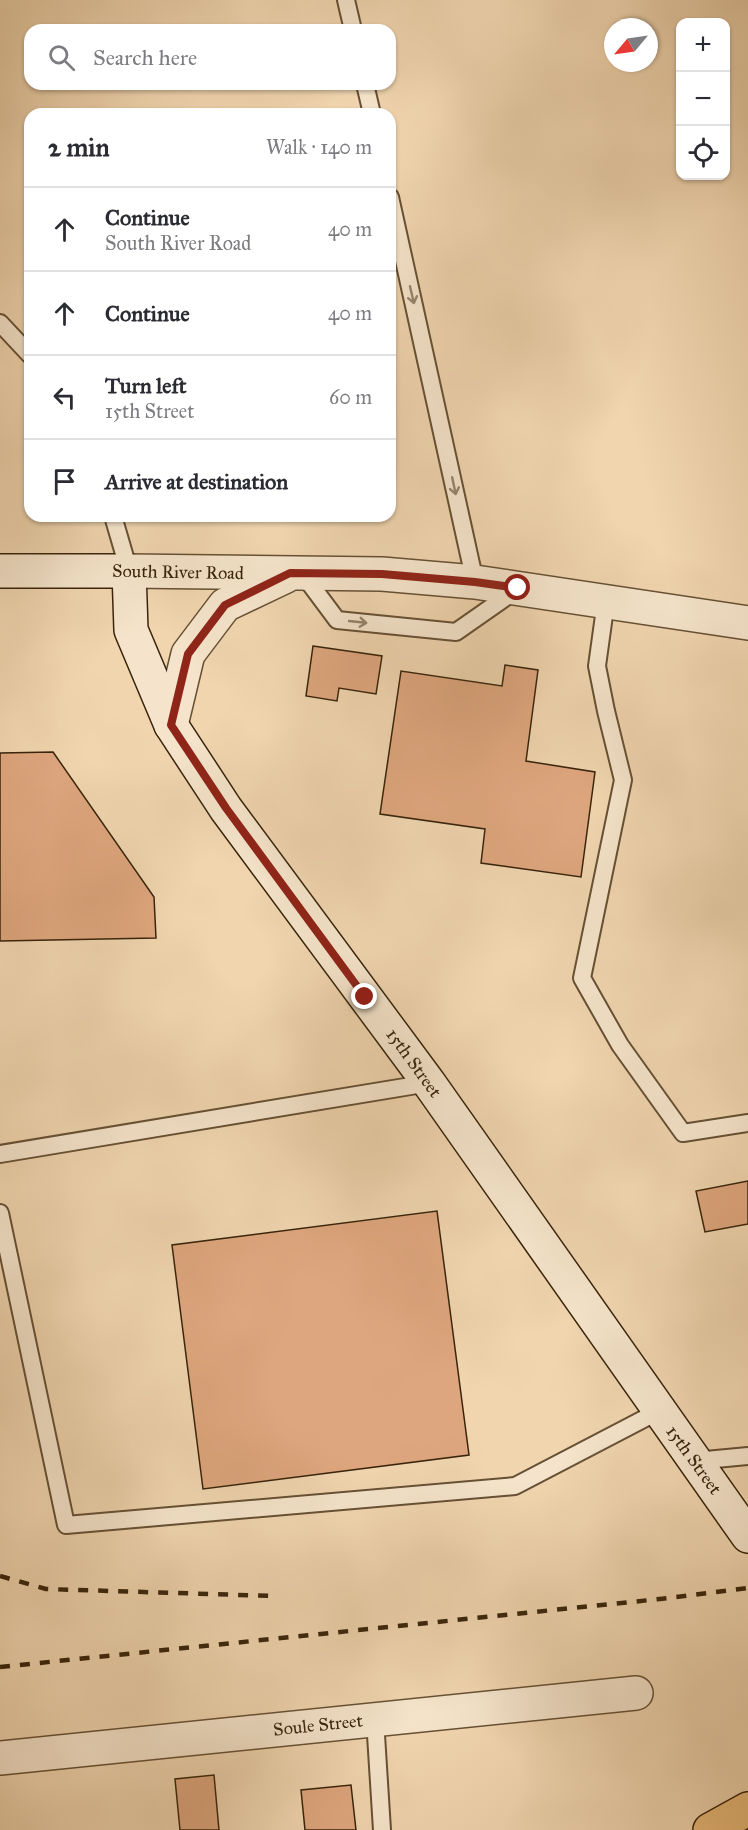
<!DOCTYPE html>
<html lang="en">
<head>
<meta charset="utf-8">
<style>
  :root { --surface:#fff; --page:#f7f7f7; --text:#2b2b33; --muted:#7c7c81; --line:#e1e1e2 }
  body { margin:0; font-family:"IM FELL Great Primer",serif; background:var(--page); color:var(--text) }
  .controls { position:absolute; right:18px; top:18px; display:grid; overflow:hidden; border-radius:12px; box-shadow:0 2px 4px #0004 }
  .controls button { width:54px; height:54px; display:grid; place-items:center; padding:0; border:0; border-bottom:2px solid var(--line); background:var(--surface); color:var(--text); font:30px sans-serif }
  .compass { position:absolute; left:604px; top:18px; width:54px; height:54px; border-radius:50%; background:var(--surface); box-shadow:0 2px 4px #0004; rotate:241deg }
  .stop { position:absolute; width:18px; height:18px; margin:-14px; border:4px solid #8f2418; border-radius:50%; background:#fff }
  .stop.end { background:#8f2418; border-color:#fff; box-shadow:0 2px 6px #0008 }
  .list { margin:0; padding:0; list-style:none }
  h2 { display:flex; justify-content:space-between; align-items:center; height:78px; margin:0; padding:0 24px; font-size:26px }
  h2 small { font-size:20px; font-weight:400; color:var(--muted) }
  .list li { display:grid; grid-template-columns:39px 1fr auto; gap:18px; align-items:center; box-sizing:border-box; height:84px; padding:0 24px; border-top:2px solid var(--line) }
  .list b { display:block; font-size:22px; white-space:nowrap }
  .list p { margin:0; font-size:20px; white-space:nowrap; color:var(--muted) }
  .list em { font-size:20px; font-style:normal; color:var(--muted) }
  .icon { flex:none; width:33px; height:33px; fill:none; stroke:currentColor; stroke-width:2; stroke-linecap:round; stroke-linejoin:round }
  .map { position:relative; flex:none; width:748px; height:1830px; overflow:hidden }
  .search { position:absolute; background:var(--surface); box-shadow:0 2px 4px #0004; left:24px; top:24px; width:372px; height:66px; display:flex; align-items:center; gap:15px; box-sizing:border-box; padding:0 21px; border-radius:18px; color:var(--muted); font-size:22px }
  .panel { position:absolute; background:var(--surface); box-shadow:0 2px 4px #0004; left:24px; top:108px; width:372px; height:414px; border-radius:18px }
  .map>svg:first-child { display:block }
</style>
</head>
<body>
<div class="map">
<svg width="748" height="1830" viewBox="0 0 748 1830">
  <rect width="100%" height="100%" fill="#f0d5af"/>
  <filter id="stains"><feTurbulence type="fractalNoise" baseFrequency=".00333" numOctaves="4"/><feColorMatrix values="0 0 0 0 .2 0 0 0 0 .09 0 0 0 0 .02 0 0 0 .5 -.17"/></filter>
  <radialGradient id="worn" r=".72"><stop offset=".6" stop-color="#630" stop-opacity="0"/><stop offset="1" stop-color="#630" stop-opacity=".3"/></radialGradient>
  <g fill="#dea67e" stroke="#38240b" stroke-width="1.5">
    <polygon points="313,646 382,656 376,694 339,688 337,701 306,696"/>
    <polygon points="505,665 538,670 526,761 595,772 581,877 481,863 485,829 380,814 401,671 502,686"/>
    <polygon points="53,752 154,897 156,938 0,941 0,753"/>
    <polygon points="748,1181 748,1224 705,1232 696,1191"/>
    <polygon points="437,1211 469,1455 203,1489 172,1245"/>
    <polygon points="214,1775 219,1830 180,1830 175,1779"/>
    <polygon points="351,1785 356,1830 305,1830 301,1790"/>
  </g>
  <g fill="none" stroke-linecap="round" stroke-linejoin="round">
    <defs>
      <g id="service">
        <polyline points="346,0 353,30"/>
        <polyline points="365,84 372,114"/>
        <polyline points="390,197 475,582"/>
        <polyline points="0,323 30,355"/>
        <polyline points="113,516 129,571"/>
        <polyline points="302,573 337,620 456,632 516,590"/>
        <polyline points="606,601 597,666 606,711 623,780 582,978 620,1045 683,1133 748,1123"/>
        <polyline points="0,1154 429,1083"/>
        <polyline points="0,1213 66,1525 515,1486 659,1411"/>
        <polyline points="695,1461 748,1456"/>
        <polyline points="375,1719 382,1830"/>
      </g>
      <polyline id="minor" points="0,1758 636,1693"/>
      <g id="tertiary">
        <polyline points="129,571 382,574 475,582 748,623"/>
        <polyline points="171,725 188,654 225,605 286,576"/>
      </g>
      <polyline id="secondary" points="0,571 129,571 131,630 171,725 226,809 429,1083 748,1536"/>
      <polyline id="primary" points="710,1830 748,1809"/>
    </defs>
    <use href="#service" stroke="#665034" stroke-width="20"/>
    <use href="#minor" stroke="#665034" stroke-width="36"/>
    <use href="#tertiary" stroke="#665034" stroke-width="36"/>
    <use href="#secondary" stroke="#38240b" stroke-width="36"/>
    <use href="#primary" stroke="#38240b" stroke-width="36"/>
    <use href="#service" stroke="#f5e4cb" stroke-width="16"/>
    <use href="#minor" stroke="#f5e4cb" stroke-width="33"/>
    <use href="#tertiary" stroke="#f5e4cb" stroke-width="33"/>
    <use href="#secondary" stroke="#f5e4cb" stroke-width="33"/>
    <use href="#primary" stroke="#e8ba78" stroke-width="33"/>
    <g stroke="#38240b" stroke-width="4.5" stroke-dasharray="10 10" stroke-linecap="butt">
      <polyline points="0,1576 46,1589 274,1596"/>
      <polyline points="0,1667 660,1599 748,1588"/>
    </g>
  </g>
  <defs><path id="oneway-shaft" d="M-6 0H5M1.5-3L5.5 0L1.5 3" fill="none" stroke-width="1.6" stroke-linecap="round" stroke-linejoin="round" transform="scale(1.5)"/></defs>
  <g stroke="#96846b">
    <use href="#oneway-shaft" transform="translate(412 295) rotate(77)"/>
    <use href="#oneway-shaft" transform="translate(454 486) rotate(78)"/>
    <use href="#oneway-shaft" transform="translate(358 622) rotate(6)"/>
  </g>
  <g fill="none" stroke-linecap="round" stroke-linejoin="round">
    <polyline stroke="#8f2418" stroke-width="8" points="365,997 226,808 171,725 188,654 225,605 290,573 382,574 475,582 518,588"/>
  </g>
  <g text-anchor="middle" stroke-width="4.5" stroke-linejoin="round" paint-order="stroke">
    <g font-size="18" fill="#38240b" stroke="#f5e4cb">
      <text transform="translate(178 572) rotate(1)" y="6">South River Road</text>
      <text transform="translate(414 1063) rotate(54)" y="6">15th Street</text>
      <text transform="translate(694 1460) rotate(54)" y="6">15th Street</text>
      <text transform="translate(318 1725) rotate(-6)" y="6">Soule Street</text>
    </g>
  </g>
  <rect width="100%" height="100%" filter="url(#stains)"/>
  <rect width="100%" height="100%" fill="url(#worn)"/>
</svg>
<div class="controls">
<button>+</button>
<button>−</button>
<button><svg class="icon" aria-label="locate" viewBox="0 0 24 24"><circle cx="12" cy="12" r="6"/><path d="M12 2v4M12 18v4M2 12h4M18 12h4"/></svg></button>
</div>
<svg class="compass" viewBox="-18 -18 36 36"><path d="M0-13l5 13h-10z" fill="#e53935"/><path d="M0 13l5-13h-10z" fill="#7c7c81"/></svg>
<div class="stop" style="left:518px;top:588px"></div>
<div class="stop end" style="left:365px;top:997px"></div>
<div class="search"><svg class="icon" aria-label="search" viewBox="0 0 24 24"><circle cx="10" cy="10" r="6"/><path d="M15 15l6 6"/></svg>Search here</div>
<section class="panel">
<h2>2 min<small>Walk · 140 m</small></h2>
<ul class="list">
<li><svg class="icon" aria-label="ahead" viewBox="0 0 24 24"><path d="M12 20V5M6 11l6-6 6 6"/></svg><div><b>Continue</b><p>South River Road</p></div><em>40 m</em></li>
<li><svg class="icon" aria-label="ahead" viewBox="0 0 24 24"><path d="M12 20V5M6 11l6-6 6 6"/></svg><div><b>Continue</b></div><em>40 m</em></li>
<li><svg class="icon" aria-label="left" viewBox="0 0 24 24"><path d="M17 20v-9H6M10 6l-5 5 5 5"/></svg><div><b>Turn left</b><p>15th Street</p></div><em>60 m</em></li>
<li><svg class="icon" aria-label="arrive" viewBox="0 0 24 24"><path d="M6 21V4h12l-3 4 3 4H6"/></svg><div><b>Arrive at destination</b></div></li>
</ul>
</section>
</div>
</body>
</html>
